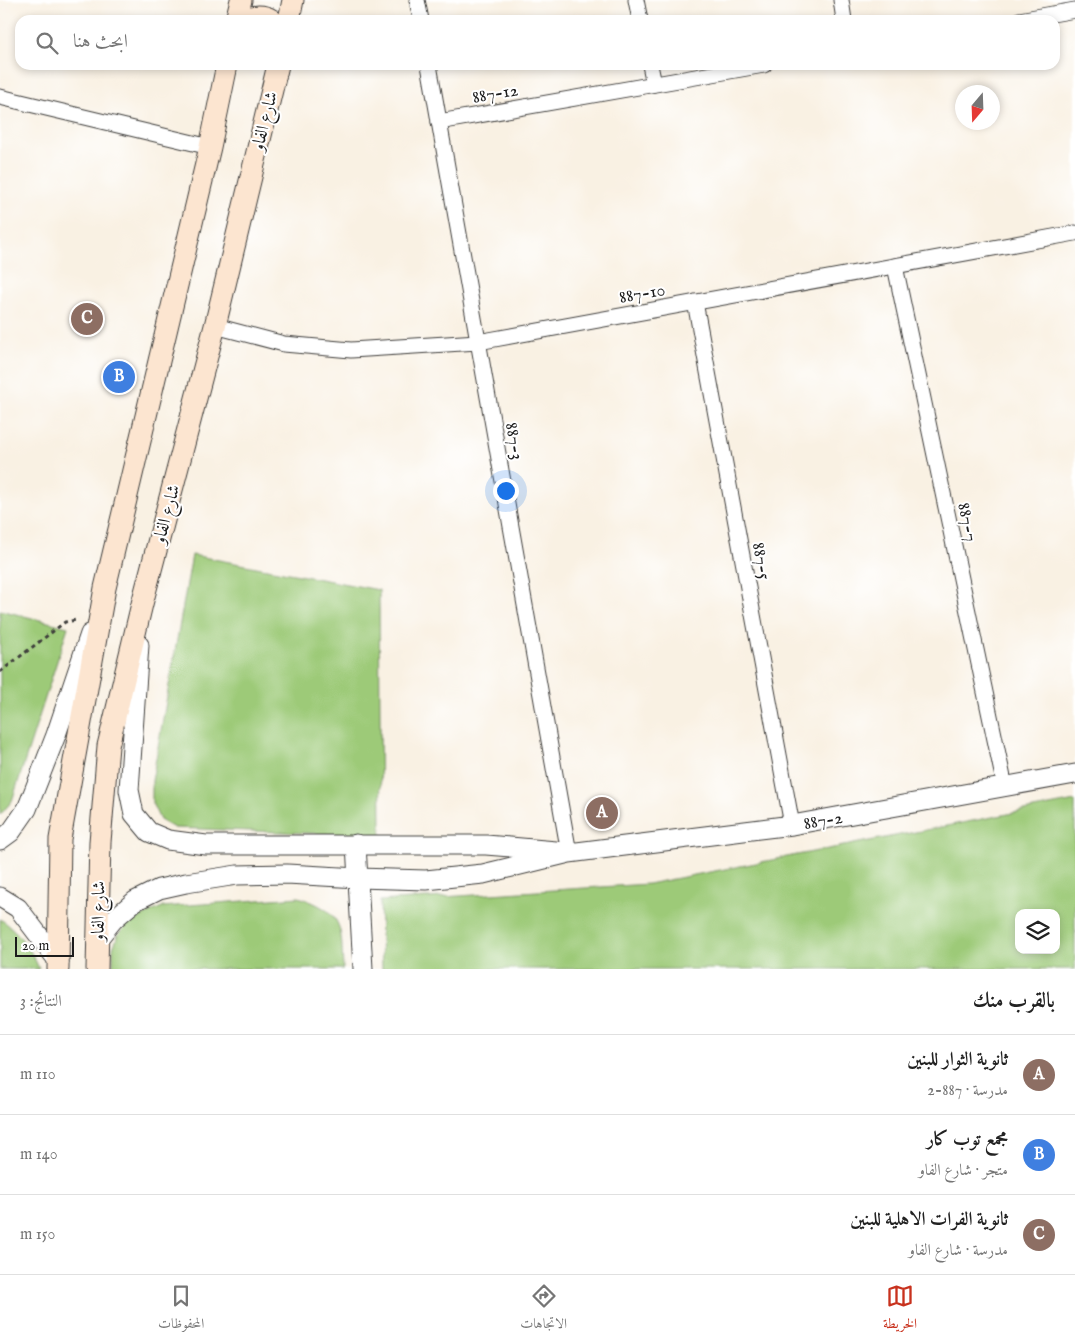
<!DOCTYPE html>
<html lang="ar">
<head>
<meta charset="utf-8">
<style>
  :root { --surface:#fff; --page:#f6f6f6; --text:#222; --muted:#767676; --line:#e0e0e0; --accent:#c8321e }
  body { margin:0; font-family:"IM FELL English",Amiri,serif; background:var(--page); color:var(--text); direction:rtl }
  .controls { position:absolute; right:15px; bottom:15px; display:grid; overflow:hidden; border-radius:10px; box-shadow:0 2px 8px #0003 }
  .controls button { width:45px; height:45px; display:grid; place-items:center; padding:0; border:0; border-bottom:1px solid var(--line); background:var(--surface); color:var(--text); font:25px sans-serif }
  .compass { position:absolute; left:955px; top:85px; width:45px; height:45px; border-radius:50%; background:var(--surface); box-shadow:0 2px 8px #0003; rotate:199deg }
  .scale { position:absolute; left:15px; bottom:12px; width:59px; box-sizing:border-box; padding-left:5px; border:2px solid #1c1c1c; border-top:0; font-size:14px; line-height:18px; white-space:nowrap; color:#1c1c1c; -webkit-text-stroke:4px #fff; paint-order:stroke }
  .you { position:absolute; left:505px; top:490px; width:18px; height:18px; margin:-12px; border:4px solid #fff; border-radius:50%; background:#1a73e8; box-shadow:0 0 0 8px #1a73e833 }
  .badge { display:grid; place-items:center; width:32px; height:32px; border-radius:50%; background:var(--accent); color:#fff; font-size:16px; font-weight:700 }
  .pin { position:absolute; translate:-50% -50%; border:2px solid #fff; box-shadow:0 1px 5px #0006 }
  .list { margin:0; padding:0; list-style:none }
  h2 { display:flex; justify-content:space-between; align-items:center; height:65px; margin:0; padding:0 20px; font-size:21px }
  h2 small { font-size:16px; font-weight:400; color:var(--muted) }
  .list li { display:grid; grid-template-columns:32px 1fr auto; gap:15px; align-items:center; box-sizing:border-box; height:80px; padding:0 20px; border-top:1px solid var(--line) }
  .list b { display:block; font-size:19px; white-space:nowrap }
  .list p { margin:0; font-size:16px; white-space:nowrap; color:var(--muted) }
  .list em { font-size:16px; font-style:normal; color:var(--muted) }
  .icon { flex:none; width:28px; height:28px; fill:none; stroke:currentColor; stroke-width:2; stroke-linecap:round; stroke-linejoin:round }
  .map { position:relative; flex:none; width:1075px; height:969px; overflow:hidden; direction:ltr }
  .search { position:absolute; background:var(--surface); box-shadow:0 2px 8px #0003; left:15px; right:15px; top:15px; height:55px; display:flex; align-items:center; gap:12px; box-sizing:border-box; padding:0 18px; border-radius:15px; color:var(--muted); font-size:19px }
  .sheet { height:305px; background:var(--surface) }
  nav { display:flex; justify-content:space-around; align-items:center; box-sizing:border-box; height:70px; border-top:1px solid var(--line); background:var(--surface); font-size:14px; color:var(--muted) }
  nav a { display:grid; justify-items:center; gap:2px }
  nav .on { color:var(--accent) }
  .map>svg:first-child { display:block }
</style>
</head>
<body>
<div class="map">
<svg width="1075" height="969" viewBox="0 0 1075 969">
  <rect width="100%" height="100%" fill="#fff"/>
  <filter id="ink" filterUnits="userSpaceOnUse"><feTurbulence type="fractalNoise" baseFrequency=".02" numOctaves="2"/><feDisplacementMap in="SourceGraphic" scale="10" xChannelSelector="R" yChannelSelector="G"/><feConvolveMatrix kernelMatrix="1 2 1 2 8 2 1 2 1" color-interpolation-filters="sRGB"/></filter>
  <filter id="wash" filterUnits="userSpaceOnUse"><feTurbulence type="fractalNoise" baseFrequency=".0096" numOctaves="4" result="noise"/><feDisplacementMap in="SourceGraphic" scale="20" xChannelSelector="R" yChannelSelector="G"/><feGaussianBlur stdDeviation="1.12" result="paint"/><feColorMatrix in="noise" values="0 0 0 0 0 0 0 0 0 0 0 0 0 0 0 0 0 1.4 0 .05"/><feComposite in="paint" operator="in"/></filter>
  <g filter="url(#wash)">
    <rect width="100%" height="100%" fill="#f9f1e3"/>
    <g fill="#9dca78" stroke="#5c734a" fill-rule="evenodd">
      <polygon points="192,555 379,590 381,836 174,828 160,820 152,803 152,781"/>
      <polygon points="0,610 68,627 12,801 0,815"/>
      <path d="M1075 801V969H382L380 901 648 884ZM1019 913H1056V950H1019Z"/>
      <path d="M299 897C344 913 341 925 343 969H113V948L118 935 128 923 162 907Z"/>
      <path d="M0 919C16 928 33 952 39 969H0Z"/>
    </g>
  </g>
  <g filter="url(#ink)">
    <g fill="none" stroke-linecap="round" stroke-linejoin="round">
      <defs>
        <g id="minor">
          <polyline points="417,0 421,20"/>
          <polyline points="636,0 640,20"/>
          <polyline points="841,0 844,20"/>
          <polyline points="1019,20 1075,10"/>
          <polyline points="429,65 569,853"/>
          <polyline points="650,65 654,84"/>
          <polyline points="0,97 210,147"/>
          <polyline points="439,122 764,65"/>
          <polyline points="895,266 1005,787"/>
          <polyline points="695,302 792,825"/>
          <polyline points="215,326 284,344 351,350 478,342 1075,233"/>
        </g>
        <g id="tertiary">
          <polyline points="139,645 129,790 134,814 149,832 168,840 206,845 486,845 556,851"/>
          <polyline points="0,840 11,832 27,809 56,735 90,634"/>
          <polyline points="356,844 363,969"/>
          <polyline points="0,897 18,908 59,962"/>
          <polyline points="97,940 114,919 135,901 159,889 186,883 237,875 287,874 358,878 426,880 483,874 569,853 792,825 1075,774"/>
        </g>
        <g id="secondary">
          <polyline points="236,20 241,0"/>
          <path d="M244 20C254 15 262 14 272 20"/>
          <polyline points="289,20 293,0"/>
          <polyline points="58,969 60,839 105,588 210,147 227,65"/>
          <polyline points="97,969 100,842 108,746 142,604 215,326 278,65"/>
        </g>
      </defs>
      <use href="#minor" stroke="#3d3c3a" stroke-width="17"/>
      <use href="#tertiary" stroke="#3d3c3a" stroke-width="21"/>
      <use href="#secondary" stroke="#3d3c3a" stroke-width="23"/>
      <polyline stroke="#3d3c3a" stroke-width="3" stroke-dasharray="4 4" stroke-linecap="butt" points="0,672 65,622 76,620"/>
      <use href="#minor" stroke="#fff" stroke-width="15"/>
      <use href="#tertiary" stroke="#fff" stroke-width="19"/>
      <use href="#secondary" stroke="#fce5d0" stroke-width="21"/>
    </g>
  </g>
  <g text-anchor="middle" stroke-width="4" stroke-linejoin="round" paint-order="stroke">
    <g font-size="18" fill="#1c1c1c" stroke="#fff">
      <text transform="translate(495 93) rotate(-10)" y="6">887-12</text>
      <text transform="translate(264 121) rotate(-76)" y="6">شارع الفاو</text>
      <text transform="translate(642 293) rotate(-10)" y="6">887-10</text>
      <text transform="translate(515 441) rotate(80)" y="6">887-3</text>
      <text transform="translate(166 514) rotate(-75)" y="6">شارع الفاو</text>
      <text transform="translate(968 522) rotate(78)" y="6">887-7</text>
      <text transform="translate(762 561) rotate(80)" y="6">887-5</text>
      <text transform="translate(823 820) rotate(-10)" y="6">887-2</text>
      <text transform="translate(98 911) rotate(-89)" y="6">شارع الفاو</text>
    </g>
  </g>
</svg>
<div class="controls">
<button><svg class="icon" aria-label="layers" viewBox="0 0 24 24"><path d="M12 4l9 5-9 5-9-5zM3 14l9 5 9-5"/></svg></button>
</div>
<svg class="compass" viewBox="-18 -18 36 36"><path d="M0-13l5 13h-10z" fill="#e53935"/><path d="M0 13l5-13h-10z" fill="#767676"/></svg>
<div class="scale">20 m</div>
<div class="you"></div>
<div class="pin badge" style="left:602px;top:813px;background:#8d6e63">A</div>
<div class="pin badge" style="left:119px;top:377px;background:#3f7fe0">B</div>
<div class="pin badge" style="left:87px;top:319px;background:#8d6e63">C</div>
<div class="search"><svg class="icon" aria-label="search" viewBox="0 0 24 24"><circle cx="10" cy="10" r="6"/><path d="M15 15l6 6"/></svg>ابحث هنا</div>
</div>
<section class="sheet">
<h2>بالقرب منك<small>النتائج: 3</small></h2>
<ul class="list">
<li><span class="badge" style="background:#8d6e63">A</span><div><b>ثانوية الثوار للبنين</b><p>مدرسة · 887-2</p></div><em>110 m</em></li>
<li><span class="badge" style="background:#3f7fe0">B</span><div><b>مجمع توب كار</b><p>متجر · شارع الفاو</p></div><em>140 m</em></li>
<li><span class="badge" style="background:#8d6e63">C</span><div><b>ثانوية الفرات الاهلية للبنين</b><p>مدرسة · شارع الفاو</p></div><em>150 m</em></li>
</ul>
</section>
<nav>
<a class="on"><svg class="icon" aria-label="map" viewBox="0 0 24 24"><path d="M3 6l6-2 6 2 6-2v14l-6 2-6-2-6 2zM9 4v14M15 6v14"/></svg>الخريطة</a>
<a><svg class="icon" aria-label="directions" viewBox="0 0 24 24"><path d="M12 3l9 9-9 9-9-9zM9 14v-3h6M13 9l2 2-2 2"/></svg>الاتجاهات</a>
<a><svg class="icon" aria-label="saved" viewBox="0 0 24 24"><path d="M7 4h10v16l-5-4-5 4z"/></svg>المحفوظات</a>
</nav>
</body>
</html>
